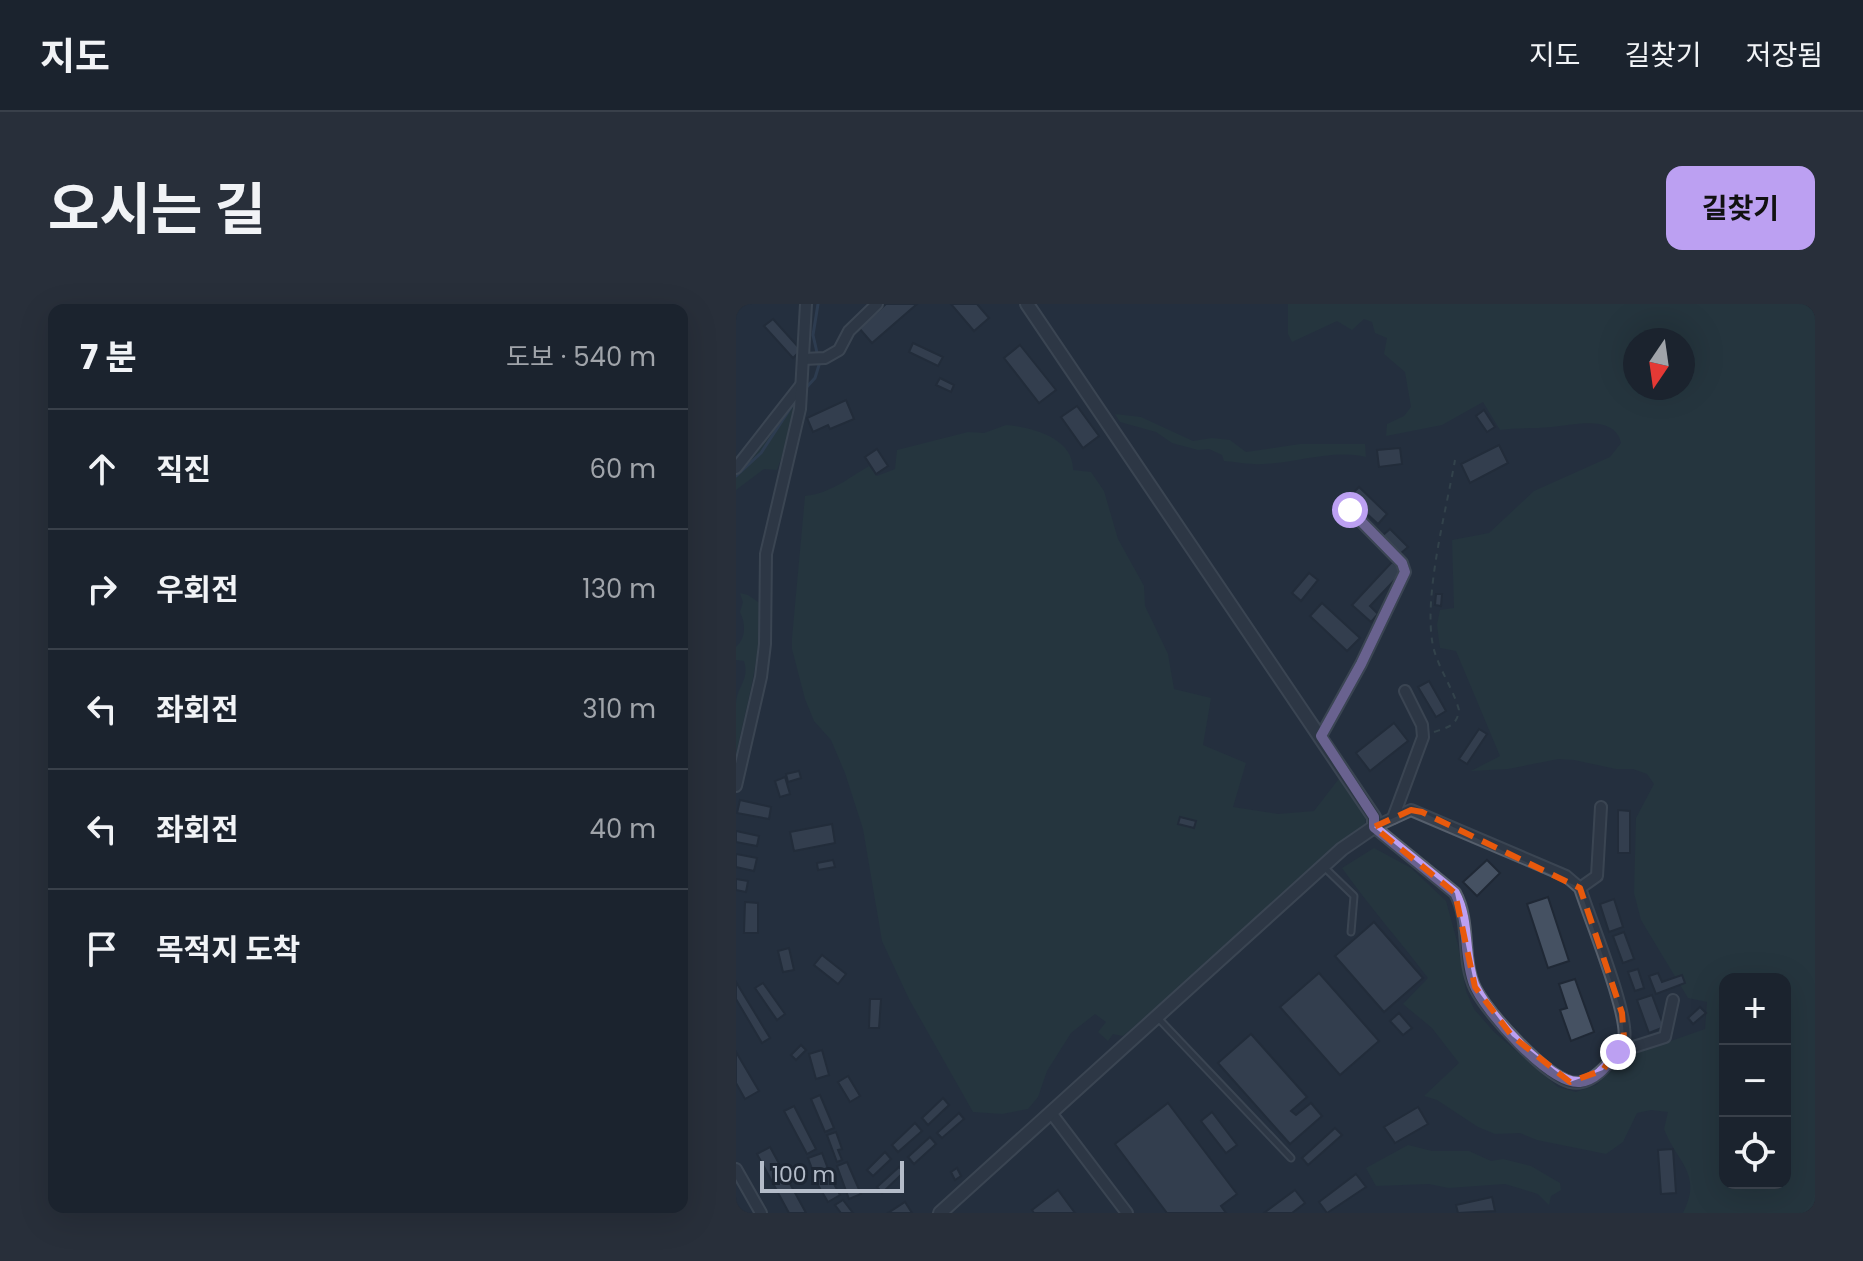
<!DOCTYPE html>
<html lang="ko">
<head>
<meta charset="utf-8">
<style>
  :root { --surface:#1b232e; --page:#282f3a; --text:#f1f3f6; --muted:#a0a4aa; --line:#39404a; --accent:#bca0f2 }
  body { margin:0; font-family:Poppins,"Noto Sans KR",sans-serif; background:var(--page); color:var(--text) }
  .controls { position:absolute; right:24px; bottom:24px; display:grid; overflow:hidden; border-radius:16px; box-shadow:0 8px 32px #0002 }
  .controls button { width:72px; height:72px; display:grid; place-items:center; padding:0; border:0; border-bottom:2px solid var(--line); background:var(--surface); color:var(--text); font:40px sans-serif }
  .compass { position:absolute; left:887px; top:24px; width:72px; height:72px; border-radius:50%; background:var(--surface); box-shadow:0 8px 32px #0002; rotate:193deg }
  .scale { position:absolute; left:24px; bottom:20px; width:144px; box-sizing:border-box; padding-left:8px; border:4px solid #b4bcc9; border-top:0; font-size:22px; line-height:28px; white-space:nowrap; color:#b4bcc9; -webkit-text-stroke:6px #1d2633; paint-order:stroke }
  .stop { position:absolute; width:24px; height:24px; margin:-18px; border:6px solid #bca0f2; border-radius:50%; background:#fff }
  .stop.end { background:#bca0f2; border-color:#fff; box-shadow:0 2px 8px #0008 }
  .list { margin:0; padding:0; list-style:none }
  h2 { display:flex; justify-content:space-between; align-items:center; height:104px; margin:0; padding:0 32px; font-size:34px }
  h2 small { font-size:26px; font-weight:400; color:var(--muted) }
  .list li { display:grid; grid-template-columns:52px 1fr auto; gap:24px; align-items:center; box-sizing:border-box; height:120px; padding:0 32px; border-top:2px solid var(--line) }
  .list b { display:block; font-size:30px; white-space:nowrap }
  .list em { font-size:26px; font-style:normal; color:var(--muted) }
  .icon { flex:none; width:44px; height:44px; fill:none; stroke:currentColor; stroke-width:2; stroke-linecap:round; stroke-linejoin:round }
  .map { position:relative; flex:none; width:1079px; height:909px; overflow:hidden; border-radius:16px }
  header { display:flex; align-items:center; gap:48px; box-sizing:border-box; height:112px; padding:0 40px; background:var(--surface); border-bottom:2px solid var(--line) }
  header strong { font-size:38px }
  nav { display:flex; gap:44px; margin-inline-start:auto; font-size:28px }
  .intro { display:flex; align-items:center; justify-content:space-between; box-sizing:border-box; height:192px; padding:0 48px }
  h1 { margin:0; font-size:56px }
  .button { padding:20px 36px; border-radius:16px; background:var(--accent); color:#111; font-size:28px; font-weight:700 }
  main { display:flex; gap:48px; padding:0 48px }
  aside { flex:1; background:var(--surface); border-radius:16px; box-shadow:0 8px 32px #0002 }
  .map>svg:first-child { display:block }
</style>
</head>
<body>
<header>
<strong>지도</strong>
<nav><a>지도</a><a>길찾기</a><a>저장됨</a></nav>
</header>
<div class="intro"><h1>오시는 길</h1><a class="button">길찾기</a></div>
<main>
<aside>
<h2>7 분<small>도보 · 540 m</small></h2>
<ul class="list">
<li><svg class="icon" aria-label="ahead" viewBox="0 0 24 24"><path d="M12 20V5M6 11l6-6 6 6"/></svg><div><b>직진</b></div><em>60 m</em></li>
<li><svg class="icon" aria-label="right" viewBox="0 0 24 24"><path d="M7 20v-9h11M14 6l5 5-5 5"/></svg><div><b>우회전</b></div><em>130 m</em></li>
<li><svg class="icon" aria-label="left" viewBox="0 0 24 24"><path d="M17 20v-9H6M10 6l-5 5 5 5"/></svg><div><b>좌회전</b></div><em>310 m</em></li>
<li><svg class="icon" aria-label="left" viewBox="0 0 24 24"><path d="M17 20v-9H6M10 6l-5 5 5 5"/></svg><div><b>좌회전</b></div><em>40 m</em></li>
<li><svg class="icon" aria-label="arrive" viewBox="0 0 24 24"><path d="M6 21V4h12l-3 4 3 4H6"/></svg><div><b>목적지 도착</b></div></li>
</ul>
</aside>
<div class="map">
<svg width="1079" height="909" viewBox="0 0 1079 909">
  <rect width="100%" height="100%" fill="#242f3e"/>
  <g fill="#263c3f" fill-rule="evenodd">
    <path d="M552 0H1079V909H947C967 869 941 859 928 825L932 808 915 806 901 809 887 838 870 850 801 836 784 829 759 830 742 823 701 796 688 792 723 759 696 724 667 700 692 674C664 637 633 602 606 564L638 544 675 564 710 597 722 641 730 687 738 705 758 728 822 783 840 788 860 781 892 752 969 725 971 698 952 694 905 616 898 589 900 514 918 480 911 470 897 465H880L838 456 822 455 772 465 735 467 764 452 720 347 704 344 701 321 704 306 718 304 716 236 753 229 798 187 874 153 885 139C879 110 837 121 816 123 799 125 781 123 764 126L747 98 706 121 650 132 651 120 668 112 675 103 669 68 648 50 651 34 639 29 636 18 628 15 616 26 601 17 556 38 552 30ZM899 36H947V84H899ZM989 675H1049V879H989Z"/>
    <polygon points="61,94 57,121 41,166 28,165 0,186 0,168 16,153"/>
    <path d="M379 110 405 113 457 137 476 134 494 136 510 148 564 140H629L630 153C596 145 561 159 527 160 514 161 501 158 488 157L486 151 473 145 462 146 436 139 420 128 384 118Z"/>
    <path d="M270 121C296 123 338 134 337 166L355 168 368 187 382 235 408 282 409 302 432 350 438 385 475 394 467 441 510 459 497 503 542 510 578 507 605 472 630 510 629 520 515 619 415 715 409 713 387 732 377 730 372 737 362 728 370 718 359 710 335 729 311 767 302 793 292 805 266 810 237 808 173 695 146 637 127 525 109 469 95 436 78 417 69 395 56 345V334L69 192C95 189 111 175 133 162L141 172 159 165 161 146 232 128 248 129Z"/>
    <path d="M4 289 12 291 25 300C25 353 11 400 0 451 0 434 0 416 0 399 1 382 14 376 8 357L0 356V343C10 334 10 320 4 308L7 298Z"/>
    <polygon points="672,841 696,847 733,847 755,857 767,855 795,862 824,879 825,886 815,892 813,901 802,890 769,880 713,884 693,880 640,882 630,864"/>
  </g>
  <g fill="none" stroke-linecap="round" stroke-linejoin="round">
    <g stroke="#394c67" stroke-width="3">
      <polyline points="82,0 77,31 82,53"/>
      <polyline points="68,86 79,74 83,61"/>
      <polyline points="0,172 25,149 61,94"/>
    </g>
  </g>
  <g fill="#455162" stroke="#1f2835" stroke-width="2">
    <polygon points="150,0 181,0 136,39 123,24"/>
    <polygon points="215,0 241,0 253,14 238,27"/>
    <polygon points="37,15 65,46 57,54 28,22"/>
    <polygon points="177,39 207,53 202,62 173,48"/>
    <polygon points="284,41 320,86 303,99 268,54"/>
    <polygon points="204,74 218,81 215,88 200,81"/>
    <polygon points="110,96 118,115 94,125 92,121 77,128 71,114"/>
    <polygon points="341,102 363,132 347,144 325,113"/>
    <polygon points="748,106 759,123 751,128 740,112"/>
    <polygon points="763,141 772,159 734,179 725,160"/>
    <polygon points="664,144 666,160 643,163 641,146"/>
    <polygon points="141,145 152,162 140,170 129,153"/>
    <polygon points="623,183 651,210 642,220 613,193"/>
    <polygon points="654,225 672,243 664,250 646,232"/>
    <polygon points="656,258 667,267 634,302 642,310 635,318 616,301"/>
    <polygon points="573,269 582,276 565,297 556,289"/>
    <polygon points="700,290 706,290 705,302 699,301"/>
    <polygon points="586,299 624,334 611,347 574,312"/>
    <polygon points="693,377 710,407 700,413 682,383"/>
    <polygon points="658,419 672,437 634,467 620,449"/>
    <polygon points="743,425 751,430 731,460 723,455"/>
    <polygon points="63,467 65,474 52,478 50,470"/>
    <polygon points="49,473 54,490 44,493 39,477"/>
    <polygon points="4,496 35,503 33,515 1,509"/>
    <polygon points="882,506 894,507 894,549 882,549"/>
    <polygon points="444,513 460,517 458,524 442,520"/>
    <polygon points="96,520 99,539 58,547 54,528"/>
    <polygon points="0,527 23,532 21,542 0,538"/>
    <polygon points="0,550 21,554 18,567 0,563"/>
    <polygon points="97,556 99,563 82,566 81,559"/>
    <polygon points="751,556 764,569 741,592 727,578"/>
    <polygon points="0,575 12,577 10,588 0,586"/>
    <polygon points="812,593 833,657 812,664 791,600"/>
    <polygon points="878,595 887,623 873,628 864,600"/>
    <polygon points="9,598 22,599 22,629 8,629"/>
    <polygon points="638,618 687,674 648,708 599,652"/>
    <polygon points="888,628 898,655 887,659 877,632"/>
    <polygon points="53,644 58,666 47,668 42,647"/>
    <polygon points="86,651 110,670 102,680 78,661"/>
    <polygon points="902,665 908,684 899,687 892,668"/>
    <polygon points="583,669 643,737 604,771 544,703"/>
    <polygon points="922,669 926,678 946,671 949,679 920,690 913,672"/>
    <polygon points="839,675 858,728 835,737 824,706 831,704 823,680"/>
    <polygon points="0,678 34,734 26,739 0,695"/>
    <polygon points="27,679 49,710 41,716 19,684"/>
    <polygon points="916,691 928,723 913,729 901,696"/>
    <polygon points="134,695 145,695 143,724 133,724"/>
    <polygon points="964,703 970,709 957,720 952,714"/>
    <polygon points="663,709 676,724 667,731 654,717"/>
    <polygon points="515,730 571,793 555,807 560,811 575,799 586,812 554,840 482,759"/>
    <polygon points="65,741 70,746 60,756 55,751"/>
    <polygon points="86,746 93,771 80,775 73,750"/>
    <polygon points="0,748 23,787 9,795 0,779"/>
    <polygon points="112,772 124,792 114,798 102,778"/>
    <polygon points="84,791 98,824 89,828 75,795"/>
    <polygon points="207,794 213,801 192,821 186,814"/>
    <polygon points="432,799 501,890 485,902 490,909 431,909 379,840"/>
    <polygon points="58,802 80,845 71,850 48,807"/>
    <polygon points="682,803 692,820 659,839 648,823"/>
    <polygon points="476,808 501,841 490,849 465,817"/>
    <polygon points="223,809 228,815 206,834 201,829"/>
    <polygon points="179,819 186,827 162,848 156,841"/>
    <polygon points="599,824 606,831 572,861 566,854"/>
    <polygon points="100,828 106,845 102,846 106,856 101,858 91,831"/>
    <polygon points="194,833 200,840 178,860 172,853"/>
    <polygon points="34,843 70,909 53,909 21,850"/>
    <polygon points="937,845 940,889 925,890 922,846"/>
    <polygon points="149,848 155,855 137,872 131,866"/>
    <polygon points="86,849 92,865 78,870 72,854"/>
    <polygon points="111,858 125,890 113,895 101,862"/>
    <polygon points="163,863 168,868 146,889 141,883"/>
    <polygon points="221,864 225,872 219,876 215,868"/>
    <polygon points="92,869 104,891 92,898 79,876"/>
    <polygon points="620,870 630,883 591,909 583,898"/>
    <polygon points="322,886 339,909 298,909 296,906"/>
    <polygon points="559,886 569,899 556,909 528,909"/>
    <polygon points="756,893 759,907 722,909 720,901"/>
    <polygon points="107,896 117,909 105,909 99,901"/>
    <polygon points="169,898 176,909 152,909"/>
  </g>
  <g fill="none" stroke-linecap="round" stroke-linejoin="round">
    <defs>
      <g id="service">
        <polyline points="587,562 618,592 615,628"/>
        <polyline points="421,713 555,854"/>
      </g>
      <g id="minor">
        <polyline points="67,55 89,54 103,46 113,27 141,0"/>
        <polyline points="0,164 65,81"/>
        <polyline points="585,432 625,360 669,268 666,259 614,206"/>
        <polyline points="0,482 25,373 29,340 30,250 64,105 70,0"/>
        <path d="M675 506 830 572 844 584C853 613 894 712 888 736 885 746 878 753 871 761 862 771 849 782 834 778 807 770 752 709 739 684 725 655 735 618 719 589L638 523Z"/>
        <polyline points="657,514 687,433 686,421 669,387"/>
        <polyline points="844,584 861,572 865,503"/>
        <polyline points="882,748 929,733 937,696"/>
        <polyline points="316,810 391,909"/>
        <polyline points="0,865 25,909"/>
      </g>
      <polyline id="tertiary" points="204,909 606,545 638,523 638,513 291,0"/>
    </defs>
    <use href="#service" stroke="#565f6c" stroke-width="9"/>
    <use href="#minor" stroke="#565f6c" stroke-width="14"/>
    <use href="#tertiary" stroke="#565f6c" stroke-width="16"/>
    <path stroke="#44595c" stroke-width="2" stroke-dasharray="6 6" stroke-linecap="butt" d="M698 428C712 423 721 422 723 406 717 384 702 364 697 342 687 292 710 208 719 156"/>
    <use href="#service" stroke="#38414e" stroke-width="5"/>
    <use href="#minor" stroke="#38414e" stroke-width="10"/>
    <use href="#tertiary" stroke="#38414e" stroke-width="12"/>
  </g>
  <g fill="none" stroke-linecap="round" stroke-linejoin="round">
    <path stroke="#bca0f2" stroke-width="10" d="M614 206 666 259 669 268 625 360 585 432 638 513V523L719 589C734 617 727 650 738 680 748 706 814 781 844 778 861 776 872 760 882 748"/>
  </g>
  <path d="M0 0H1079V909H0ZM675 506 686 508 844 584 886 709 888 734 867 766 834 778 776 732 739 683 719 589 638 523Z" fill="#242f3e" fill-opacity=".55" fill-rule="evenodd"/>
  <path fill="none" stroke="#e8590c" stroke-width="6" stroke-dasharray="16 10" stroke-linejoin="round" d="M675 506 686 508 844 584 886 709 888 734 867 766 834 778 776 732 739 683 719 589 638 523Z"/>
</svg>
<div class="controls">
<button>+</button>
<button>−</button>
<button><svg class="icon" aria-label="locate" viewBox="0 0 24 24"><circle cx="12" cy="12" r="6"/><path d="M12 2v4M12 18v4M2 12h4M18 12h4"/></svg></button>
</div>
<svg class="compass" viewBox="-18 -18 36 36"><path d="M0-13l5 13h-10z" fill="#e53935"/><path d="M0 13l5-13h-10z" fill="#a0a4aa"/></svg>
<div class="scale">100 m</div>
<div class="stop" style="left:614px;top:206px"></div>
<div class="stop end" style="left:882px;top:748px"></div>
</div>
</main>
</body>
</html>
